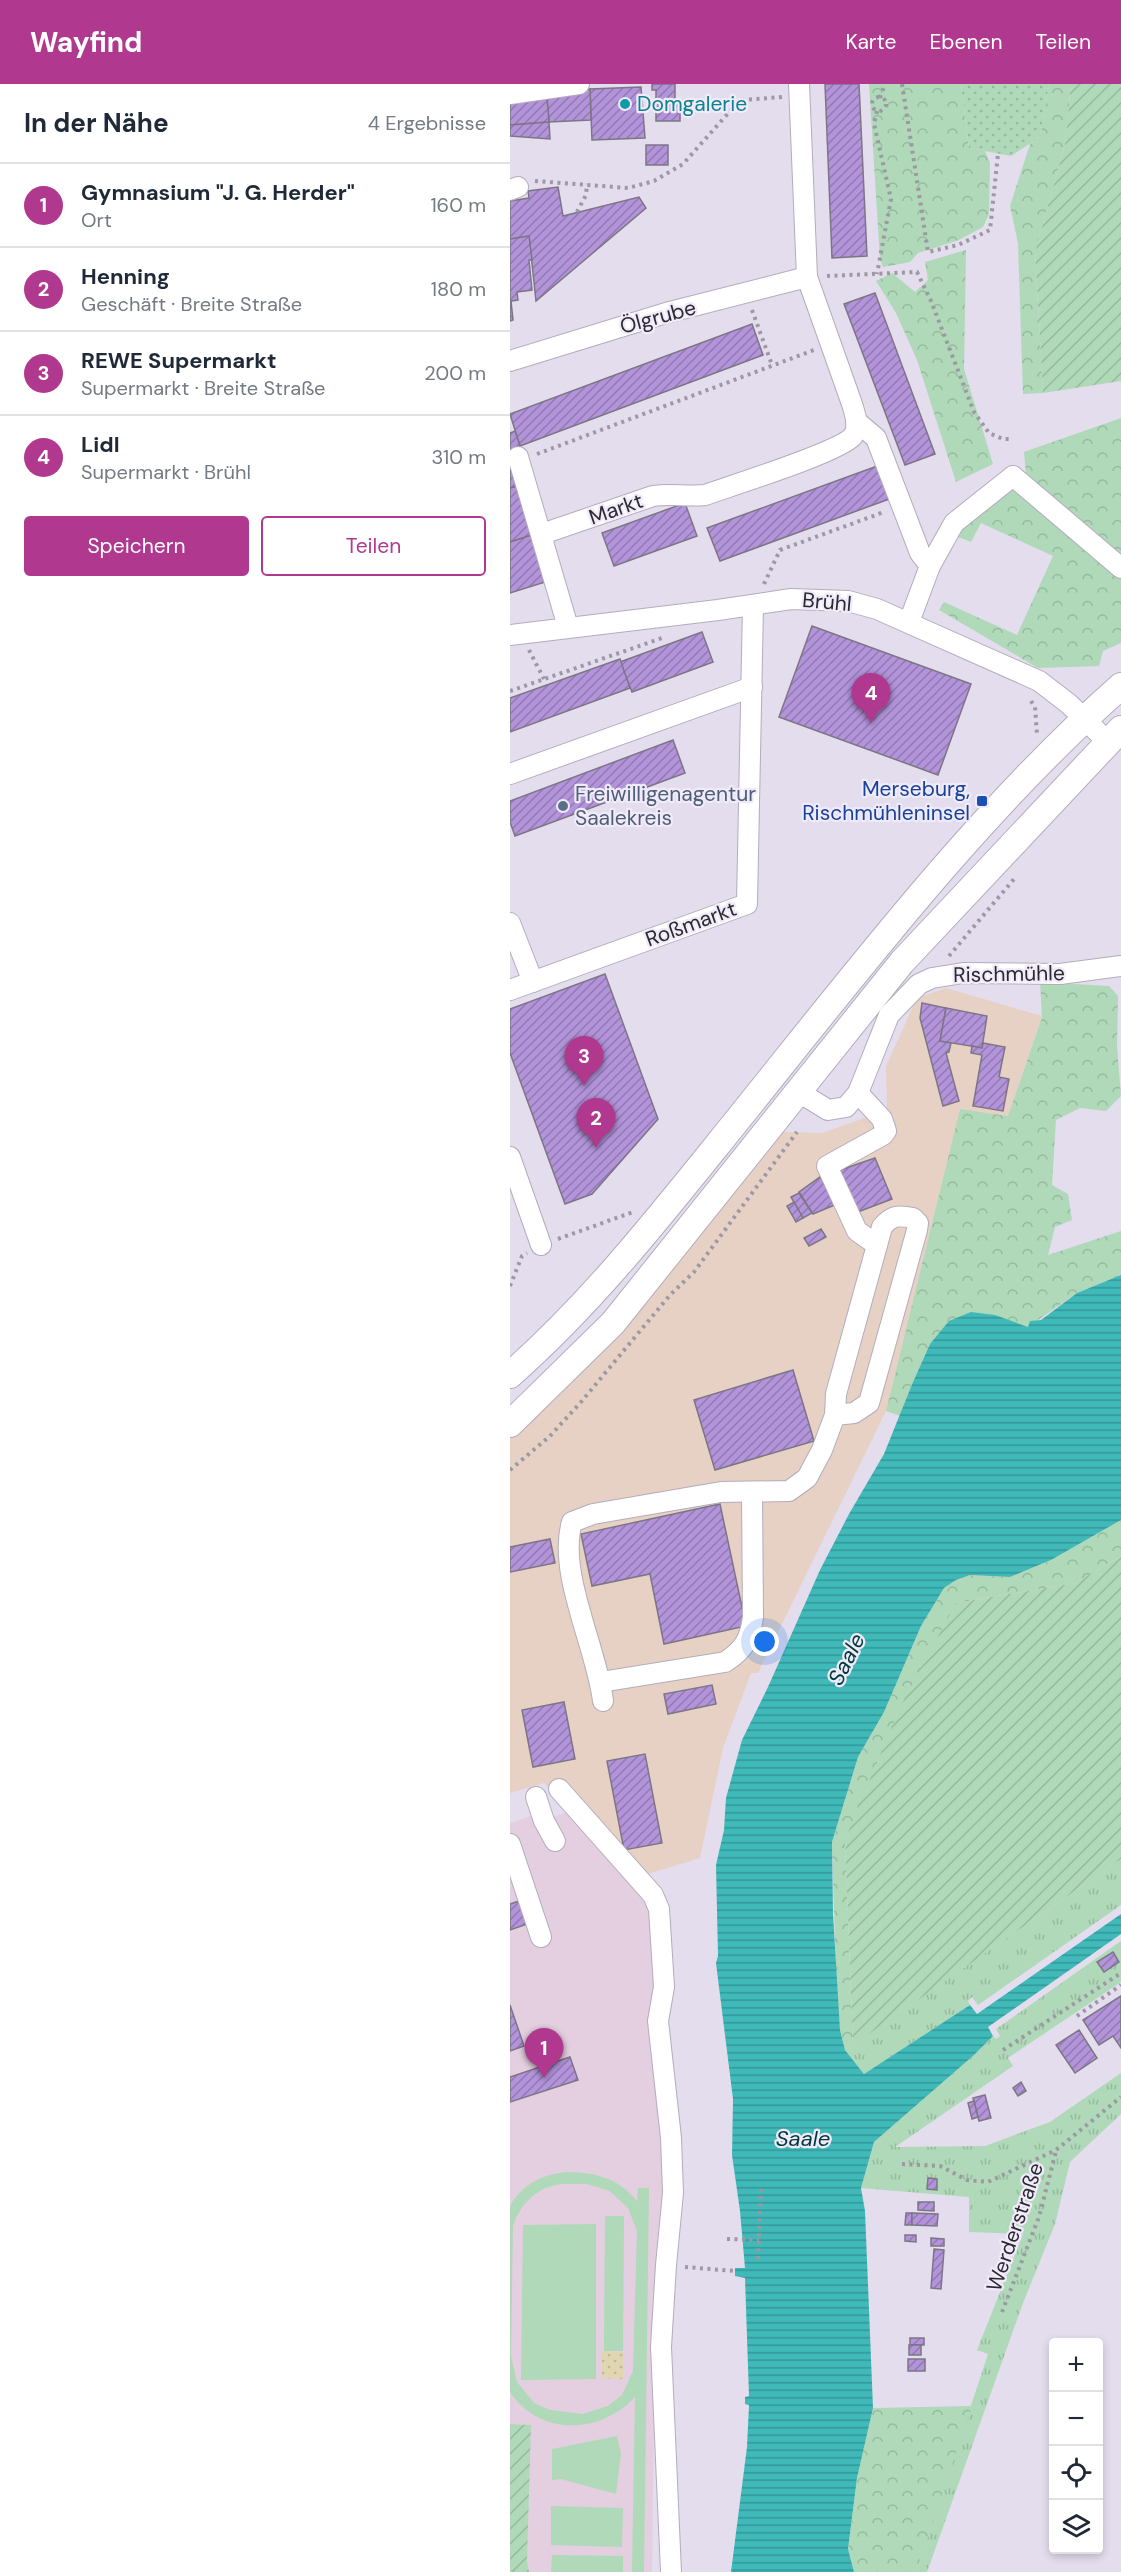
<!DOCTYPE html>
<html lang="de">
<head>
<meta charset="utf-8">
<style>
  :root { --surface:#fff; --page:#f6f6f7; --text:#1f2937; --muted:#747a83; --line:#e0e1e3; --accent:#b0388e }
  body { margin:0; font-family:"DM Sans",sans-serif; background:var(--page); color:var(--text) }
  .controls { position:absolute; right:18px; bottom:18px; display:grid; overflow:hidden; border-radius:6px; box-shadow:0 3px 9px #0003 }
  .controls button { width:54px; height:54px; display:grid; place-items:center; padding:0; border:0; border-bottom:2px solid var(--line); background:var(--surface); color:var(--text); font:30px sans-serif }
  .you { position:absolute; left:255px; top:1558px; width:21px; height:21px; margin:-15px; border:4px solid #fff; border-radius:50%; background:#1a73e8; box-shadow:0 0 0 9px #1a73e833 }
  .badge { display:grid; place-items:center; width:39px; height:39px; border-radius:50%; background:var(--accent); color:#fff; font-size:20px; font-weight:700 }
  .pin { position:absolute; translate:-50% -50px; filter:drop-shadow(0 2px 3px #0008) }
  .pin::after { content:''; position:absolute; top:32px; width:21px; height:18px; background:inherit; clip-path:polygon(0 0,100% 0,50% 100%) }
  .list { margin:0; padding:0; list-style:none }
  h2 { display:flex; justify-content:space-between; align-items:center; height:78px; margin:0; padding:0 24px; font-size:26px }
  h2 small { font-size:20px; font-weight:400; color:var(--muted) }
  .list li { display:grid; grid-template-columns:39px 1fr auto; gap:18px; align-items:center; box-sizing:border-box; height:84px; padding:0 24px; border-top:2px solid var(--line) }
  .list b { display:block; font-size:22px; white-space:nowrap }
  .list p { margin:0; font-size:20px; white-space:nowrap; color:var(--muted) }
  .list em { font-size:20px; font-style:normal; color:var(--muted) }
  .actions { display:flex; gap:12px; padding:18px 24px }
  .actions a { flex:1; padding:14px 0; border:2px solid var(--accent); border-radius:6px; text-align:center; font-size:21px; color:var(--accent) }
  .actions .main { background:var(--accent); color:#fff }
  .icon { flex:none; width:33px; height:33px; fill:none; stroke:currentColor; stroke-width:2; stroke-linecap:round; stroke-linejoin:round }
  .map { position:relative; flex:none; width:611px; height:2488px; overflow:hidden }
  header { display:flex; align-items:center; gap:36px; box-sizing:border-box; height:84px; padding:0 30px; background:var(--accent); color:#fff }
  header strong { font-size:28px }
  nav { display:flex; gap:33px; margin-inline-start:auto; font-size:21px }
  main { display:flex }
  aside { flex:1; background:var(--surface) }
  .map>svg:first-child { display:block }
</style>
</head>
<body>
<header>
<strong>Wayfind</strong>
<nav><a>Karte</a><a>Ebenen</a><a>Teilen</a></nav>
</header>
<main>
<aside>
<h2>In der Nähe<small>4 Ergebnisse</small></h2>
<ul class="list">
<li><span class="badge">1</span><div><b>Gymnasium &quot;J. G. Herder&quot;</b><p>Ort</p></div><em>160 m</em></li>
<li><span class="badge">2</span><div><b>Henning</b><p>Geschäft · Breite Straße</p></div><em>180 m</em></li>
<li><span class="badge">3</span><div><b>REWE Supermarkt</b><p>Supermarkt · Breite Straße</p></div><em>200 m</em></li>
<li><span class="badge">4</span><div><b>Lidl</b><p>Supermarkt · Brühl</p></div><em>310 m</em></li>
</ul>
<div class="actions"><a class="main">Speichern</a><a>Teilen</a></div>
</aside>
<div class="map">
<svg width="611" height="2488" viewBox="0 0 611 2488">
  <defs>
    <pattern id="grass-tufts" width="24" height="20" patternUnits="userSpaceOnUse" patternTransform="scale(1.5)"><rect width="24" height="20" fill="#afd9b8"/><path d="M3 7l-1-3M5 7V3M7 7l1-3M15 17l-1-3M17 17v-4M19 17l1-3" fill="none" stroke="#97ba9e"/></pattern>
    <pattern id="forest-crowns" width="20" height="18" patternUnits="userSpaceOnUse" patternTransform="scale(1.5)"><rect width="20" height="18" fill="#afd9b8"/><path d="M2 6a3 3 0 1 1 6 0M12 15a3 3 0 1 1 6 0" fill="none" stroke="#97ba9e"/></pattern>
    <pattern id="sand-dots" width="8" height="8" patternUnits="userSpaceOnUse" patternTransform="scale(1.5)"><rect width="8" height="8" fill="#e0d7b2"/><path d="M2 2h.1M6 6h.1" fill="none" stroke="#c0b999" stroke-width="1.8" stroke-linecap="round"/></pattern>
    <pattern id="park-dots" width="8" height="8" patternUnits="userSpaceOnUse" patternTransform="scale(1.5)"><rect width="8" height="8" fill="#afd9b8"/><path d="M2 2h.1M6 6h.1" fill="none" stroke="#97ba9e" stroke-width="1.8" stroke-linecap="round"/></pattern>
    <pattern id="garden-furrows" width="10" height="10" patternUnits="userSpaceOnUse" patternTransform="scale(1.5)"><rect width="10" height="10" fill="#afd9b8"/><path d="M-1 1l2-2M0 10L10 0M9 11l2-2" fill="none" stroke="#97ba9e"/></pattern>
    <pattern id="water-rules" width="6" height="5" patternUnits="userSpaceOnUse" patternTransform="scale(1.5)"><rect width="6" height="5" fill="#40b9b9"/><path d="M0 2.5h6" fill="none" stroke="#369697"/></pattern>
    <pattern id="building-hatch" width="6" height="6" patternUnits="userSpaceOnUse" patternTransform="scale(1.5)"><rect width="6" height="6" fill="#b394db"/><path d="M-1 1l2-2M0 6l6-6M5 7l2-2" fill="none" stroke="#9279b2"/></pattern>
  </defs>
  <rect width="100%" height="100%" fill="#e3dded"/>
  <polygon fill="#e7d1c5" points="436,904 532,932 498,1032 450,1025 376,1327 248,1589 241,1589 213,1664 190,1774 122,1795 34,1699 0,1709 0,1350 147,1204 273,1048 312,1049 377,1026 376,982 407,914"/>
  <polygon fill="#e3cfdf" points="60,1727 122,1795 143,1830 156,2080 146,2167 142,2488 19,2488 17,2476 20,2341 0,2340 0,1739 24,1731 27,1739"/>
  <g fill="url(#grass-tufts)">
    <polygon points="611,1775 611,1821 468,1921 462,1913 458,1917 460,1921 354,1990 335,1966"/>
    <polygon points="611,1857 611,1898 498,1974 503,1982 385,2063 475,2062 540,2038 611,1989 611,2030 560,2078 545,2140 513,2219 417,2488 406,2488 478,2270 467,2266 513,2150 459,2148 459,2113 351,2104 364,2058 464,1971 483,1952 486,1955 490,1952 486,1945"/>
  </g>
  <g fill="url(#forest-crowns)">
    <polygon points="359,0 451,0 459,64 475,67 480,79 479,130 473,143 449,156 408,169 400,178 373,183 370,175"/>
    <polygon points="539,0 561,0 555,60 525,168 533,309 513,310 508,159 500,122 520,60 530,53"/>
    <polygon points="456,166 454,285 483,380 446,398 407,276 386,229 366,197 382,189 405,208 418,196 415,178"/>
    <polygon points="611,334 611,476 516,391 514,368"/>
    <polygon points="502,404 611,490 611,559 593,567 589,582 528,584 429,526 434,518 507,551 543,472 471,439 461,458 446,452 452,441"/>
    <polygon points="530,898 599,902 608,912 607,962 611,1012 596,1027 570,1024 546,1036 542,1101 558,1110 562,1136 545,1143 538,1171 611,1147 611,1191 567,1209 518,1243 511,1241 420,1260 403,1298 390,1332 376,1327 450,1025 498,1032 532,933"/>
    <polygon points="611,1436 611,1472 565,1499 446,1519 335,1756 343,1961 335,1966 330,1946 326,1895 322,1758 348,1673 374,1628 411,1542 434,1504 446,1496 460,1491 500,1493 541,1476"/>
    <polygon points="462,2322 406,2488 344,2488 338,2465 347,2394 363,2324"/>
  </g>
  <polygon fill="url(#sand-dots)" points="92,2267 114,2268 113,2295 92,2294"/>
  <polygon fill="url(#park-dots)" points="451,0 539,0 530,53 501,72 459,64"/>
  <g fill="url(#garden-furrows)">
    <polygon points="561,0 611,0 611,297 533,309 525,168 555,60"/>
    <polygon points="611,1472 611,1775 343,1961 335,1756 389,1625 446,1519 565,1499"/>
    <polygon points="0,2340 21,2341 17,2476 19,2488 0,2488"/>
  </g>
  <g fill="#afd9b8" fill-rule="evenodd">
    <path d="M56 2088C86 2089 107 2093 127 2117L128 2104H139L134 2488H122L125 2313C91 2350 30 2353 0 2308V2122C13 2100 31 2091 56 2088ZM50 2100H77L100 2107 118 2124 127 2147 123 2287 112 2311 98 2322 73 2330 40 2326 24 2319 7 2298 1 2272 3 2142C11 2119 26 2104 50 2100Z"/>
    <polygon points="95,2132 114,2132 113,2267 94,2267"/>
    <polygon points="86,2140 86,2295 11,2296 13,2141"/>
    <polygon points="107,2352 111,2370 106,2410 51,2395 42,2396 42,2365"/>
    <polygon points="41,2422 113,2424 112,2463 41,2461"/>
    <polygon points="42,2471 113,2472 113,2488 41,2488"/>
  </g>
  <polygon fill="url(#water-rules)" points="611,1191 611,1436 541,1476 500,1493 460,1491 446,1496 434,1504 411,1542 374,1628 348,1673 322,1758 323,1830 330,1946 335,1966 354,1990 460,1921 467,1930 611,1830 611,1850 478,1943 483,1952 464,1971 364,2058 351,2104 355,2127 363,2324 347,2394 338,2465 344,2488 221,2488 237,2363 239,2321 235,2320 235,2313 239,2312 235,2194 225,2192 225,2184 235,2184 230,2127 222,2071 223,2015 206,1879 208,1872 206,1781 214,1746 216,1714 232,1656 258,1603 310,1486 339,1430 374,1370 403,1298 420,1260 439,1237 461,1228 485,1231 518,1243 520,1237 531,1236 567,1209"/>
  <g fill="url(#building-hatch)" stroke="#7c7684" stroke-width="1.5">
    <polygon points="142,0 165,0 165,18 170,18 170,37 146,37 146,6 142,6"/>
    <polygon points="315,0 349,0 357,172 322,174"/>
    <polygon points="131,3 135,54 82,56 80,5"/>
    <polygon points="80,5 81,36 39,38 37,14"/>
    <polygon points="37,14 39,38 0,41 0,17"/>
    <polygon points="39,38 40,55 0,52 0,41"/>
    <rect x="136" y="61" width="22" height="20"/>
    <polygon points="48,103 53,132 129,113 136,124 26,217 19,152 0,155 0,117 19,114 18,107"/>
    <polygon points="19,152 22,176 19,176 22,206 7,208 8,216 1,217 3,236 0,237 0,155"/>
    <polygon points="365,209 425,370 395,381 334,220"/>
    <polygon points="242,240 253,271 10,362 0,330"/>
    <polygon points="5,347 10,362 0,368 0,349"/>
    <polygon points="0,373 8,402 0,404"/>
    <polygon points="370,381 382,414 210,477 197,444"/>
    <polygon points="8,402 22,451 0,458 0,404"/>
    <polygon points="175,419 187,452 104,482 92,449"/>
    <polygon points="22,451 35,498 0,509 0,458"/>
    <polygon points="302,542 461,600 428,691 269,633"/>
    <polygon points="192,548 203,578 122,608 110,578"/>
    <polygon points="110,575 120,604 0,648 0,614"/>
    <polygon points="163,656 175,689 5,752 0,738 0,717"/>
    <polygon points="95,890 148,1035 82,1110 55,1120 0,969 0,925"/>
    <polygon points="412,919 436,924 430,957 441,959 439,968 436,969 449,1017 433,1022 410,934"/>
    <polygon points="436,924 477,932 472,964 430,957"/>
    <polygon points="473,959 495,963 489,993 499,995 493,1027 463,1022 472,971 461,969 462,962 472,964"/>
    <polygon points="365,1074 382,1115 345,1129 339,1115 303,1130 289,1108 310,1093"/>
    <polygon points="289,1109 302,1129 293,1134 281,1113"/>
    <polygon points="284,1118 293,1134 286,1138 277,1122"/>
    <polygon points="311,1145 316,1153 299,1162 294,1154"/>
    <polygon points="283,1286 304,1357 205,1386 184,1316"/>
    <polygon points="210,1420 236,1542 154,1560 140,1490 82,1502 71,1450"/>
    <polygon points="40,1455 45,1479 0,1488 0,1463"/>
    <polygon points="202,1601 206,1620 158,1630 154,1610"/>
    <polygon points="54,1618 65,1675 23,1683 12,1626"/>
    <polygon points="135,1670 152,1759 114,1766 97,1677"/>
    <polygon points="9,1817 17,1840 0,1846 0,1820"/>
    <polygon points="603,1868 609,1878 594,1888 587,1878"/>
    <polygon points="611,1912 611,1964 603,1952 589,1961 573,1936"/>
    <polygon points="0,1921 14,1962 0,1967"/>
    <polygon points="569,1946 587,1974 565,1989 546,1961"/>
    <polygon points="60,1973 68,1996 0,2018 0,1993"/>
    <polygon points="511,1998 516,2007 508,2012 503,2004"/>
    <polygon points="475,2011 481,2034 469,2037 463,2014"/>
    <polygon points="464,2017 468,2033 462,2035 458,2019"/>
    <polygon points="418,2094 427,2095 427,2106 417,2105"/>
    <polygon points="408,2118 424,2118 424,2127 408,2126"/>
    <polygon points="396,2129 402,2129 402,2141 395,2141"/>
    <polygon points="402,2129 428,2130 427,2142 402,2141"/>
    <polygon points="395,2151 406,2151 406,2158 395,2157"/>
    <polygon points="421,2154 434,2155 434,2162 421,2162"/>
    <polygon points="424,2165 434,2166 431,2205 421,2204"/>
    <rect x="400" y="2254" width="14" height="7"/>
    <rect x="399" y="2261" width="12" height="10"/>
    <rect x="398" y="2275" width="17" height="12"/>
  </g>
  <g fill="none" stroke-linecap="round" stroke-linejoin="round">
    <defs>
      <g id="minor">
        <polyline points="0,10 69,0"/>
        <polyline points="0,106 8,103"/>
        <polyline points="0,277 156,229 297,193"/>
        <polyline points="346,337 366,354 410,469 420,482"/>
        <polyline points="8,373 58,543"/>
        <path d="M32 450 143 412C161 409 177 413 195 411 220 402 330 368 343 352 350 343 345 330 342 320L297 193 289 0"/>
        <polyline points="399,538 420,482 444,439 503,392 611,484"/>
        <polyline points="0,551 208,526 281,515 338,517 367,525 529,597 559,620 598,658"/>
        <polyline points="0,690 242,603"/>
        <polyline points="0,839 23,898"/>
        <polyline points="0,906 237,820 243,521"/>
        <polyline points="287,1007 318,1026 336,1023 348,1009 379,931 409,900 422,894 453,889 550,890 611,882"/>
        <polyline points="348,1009 372,1035 376,1047 373,1051 317,1082 347,1147 367,1161"/>
        <polyline points="0,1073 31,1161"/>
        <path d="M91 1598 215 1578C234 1566 240 1555 243 1533L242 1409"/>
        <path d="M93 1617C87 1564 47 1489 62 1438L83 1430 211 1408 279 1407 297 1394 312 1366 325 1331 326 1310 372 1143C382 1131 388 1131 403 1134L408 1139 407 1146 359 1319 344 1329 325 1331"/>
        <polyline points="49,1705 143,1811 149,1825 154,1903 148,1937 161,2054 163,2109 156,2181 151,2263 161,2488"/>
        <polyline points="26,1713 34,1737 45,1757"/>
        <polyline points="0,1760 31,1853"/>
      </g>
      <g id="major">
        <path d="M0 1291C85 1216 154 1127 225 1039 345 890 468 728 611 602"/>
        <polyline points="0,1340 103,1239 392,878 611,645"/>
      </g>
    </defs>
    <use href="#minor" stroke="#b3acbc" stroke-width="22"/>
    <use href="#major" stroke="#b3acbc" stroke-width="28"/>
    <g stroke="#9c98a4" stroke-width="4" stroke-dasharray="3 4.5" stroke-linecap="butt">
      <polyline points="392,0 418,168 448,161 480,146 488,70"/>
      <circle cx="369" cy="20" r="7"/>
      <polyline points="370,14 375,0"/>
      <polyline points="367,27 364,40 381,115 367,190"/>
      <polyline points="25,97 118,104 144,97 173,80 222,25 234,16 272,13"/>
      <polyline points="67,128 76,111 77,100"/>
      <polyline points="317,192 407,188 421,217 464,328 479,349 493,355 501,355"/>
      <polyline points="242,226 262,281"/>
      <polyline points="27,370 304,266"/>
      <polyline points="254,500 270,466 374,428"/>
      <polyline points="19,566 34,595"/>
      <polyline points="0,607 155,553"/>
      <polyline points="521,617 525,623 527,650"/>
      <polyline points="439,872 504,795"/>
      <polyline points="48,1155 123,1128"/>
      <polyline points="0,1202 12,1172 17,1169"/>
      <polyline points="0,1386 40,1352 71,1318 160,1211 184,1188 287,1048"/>
      <polyline points="567,1932 611,1901"/>
      <polyline points="493,1966 611,1889"/>
      <polyline points="392,2080 430,2082 457,2096 478,2098 546,2066 611,2013"/>
      <polyline points="217,2155 249,2156"/>
      <polyline points="248,2175 251,2105"/>
      <polyline points="175,2183 225,2187"/>
      <polyline points="492,2228 529,2133 546,2067"/>
    </g>
    <use href="#minor" stroke="#fff" stroke-width="20"/>
    <use href="#major" stroke="#fff" stroke-width="26"/>
  </g>
  <circle fill="#0f9aa8" stroke="#f0eafa" stroke-width="2" cx="115" cy="20" r="6"/>
  <rect fill="#1a4fb4" stroke="#f0eafa" stroke-width="2" x="466" y="711" width="12" height="12" rx="3"/>
  <circle fill="#5c6f8a" stroke="#f0eafa" stroke-width="2" cx="53" cy="722" r="6"/>
  <g text-anchor="middle" stroke-width="4.5" stroke-linejoin="round" paint-order="stroke">
    <g font-size="21" fill="#0d838f" stroke="#f0eafa" text-anchor="start">
      <text x="127" y="27">Domgalerie</text>
    </g>
    <g font-size="21" fill="#2b292f" stroke="#f0eafa">
      <text transform="translate(148 233) rotate(-15)" y="7">Ölgrube</text>
      <text transform="translate(106 425) rotate(-19)" y="7">Markt</text>
      <text transform="translate(317 518) rotate(5)" y="7">Brühl</text>
      <text transform="translate(181 840) rotate(-20)" y="7">Roßmarkt</text>
      <text transform="translate(499 890) rotate(-1)" y="7">Rischmühle</text>
      <text transform="translate(505 2143) rotate(-71)" y="7">Werderstraße</text>
    </g>
    <g font-size="21" fill="#164399" stroke="#f0eafa" text-anchor="end">
      <text x="460" y="712">Merseburg,<tspan x="460" dy="24">Rischmühleninsel</tspan></text>
    </g>
    <g font-size="21" fill="#4e5e75" stroke="#f0eafa" text-anchor="start">
      <text x="65" y="717">Freiwilligenagentur<tspan x="65" dy="24">Saalekreis</tspan></text>
    </g>
    <g font-size="22" font-style="italic" fill="#003939" stroke="#f0eafa">
      <text transform="translate(336 1575) rotate(-63)" y="8">Saale</text>
      <text x="293" y="2062">Saale</text>
    </g>
  </g>
</svg>
<div class="controls">
<button>+</button>
<button>−</button>
<button><svg class="icon" aria-label="locate" viewBox="0 0 24 24"><circle cx="12" cy="12" r="6"/><path d="M12 2v4M12 18v4M2 12h4M18 12h4"/></svg></button>
<button><svg class="icon" aria-label="layers" viewBox="0 0 24 24"><path d="M12 4l9 5-9 5-9-5zM3 14l9 5 9-5"/></svg></button>
</div>
<div class="you"></div>
<div class="pin badge" style="left:34px;top:1994px">1</div>
<div class="pin badge" style="left:86px;top:1064px">2</div>
<div class="pin badge" style="left:74px;top:1002px">3</div>
<div class="pin badge" style="left:361px;top:639px">4</div>
</div>
</main>
</body>
</html>
